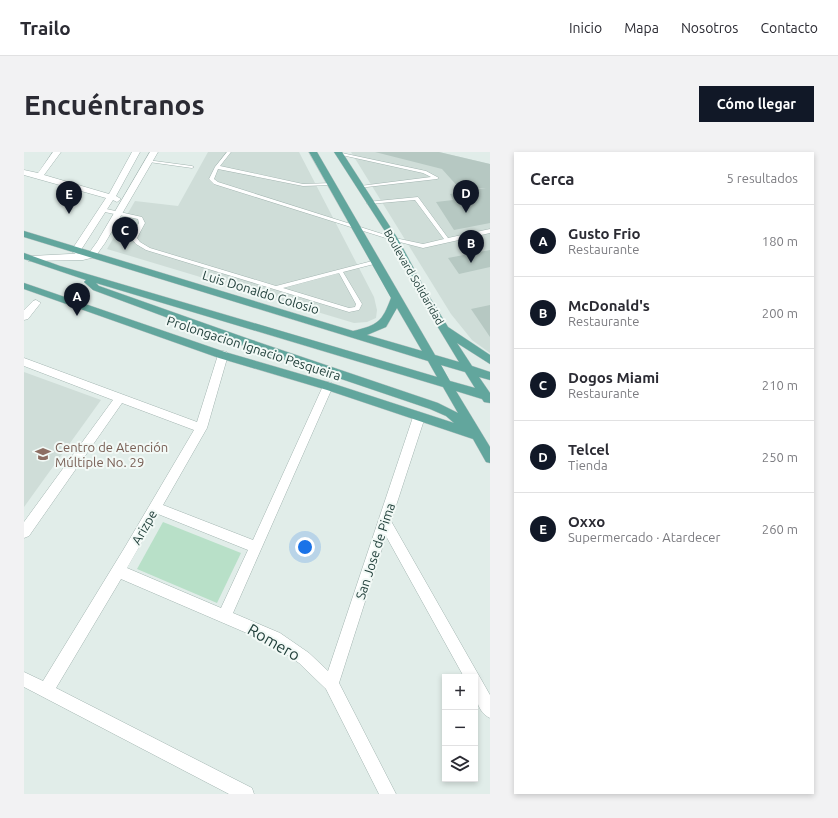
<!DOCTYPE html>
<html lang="es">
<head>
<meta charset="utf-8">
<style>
  :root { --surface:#fff; --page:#f2f2f3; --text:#2b2b33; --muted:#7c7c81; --line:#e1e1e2; --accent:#111827 }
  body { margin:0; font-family:Ubuntu,sans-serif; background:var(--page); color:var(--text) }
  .controls { position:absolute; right:12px; bottom:12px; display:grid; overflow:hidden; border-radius:0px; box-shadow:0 2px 6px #0003 }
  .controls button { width:36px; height:36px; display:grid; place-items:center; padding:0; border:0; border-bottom:1px solid var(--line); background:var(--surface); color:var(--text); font:20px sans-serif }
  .you { position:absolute; left:281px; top:395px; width:14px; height:14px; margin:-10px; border:3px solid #fff; border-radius:50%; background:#1a73e8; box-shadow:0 0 0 6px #1a73e833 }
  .badge { display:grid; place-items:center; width:26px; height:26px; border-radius:50%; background:var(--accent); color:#fff; font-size:13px; font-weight:700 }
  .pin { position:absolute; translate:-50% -33px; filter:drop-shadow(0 1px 2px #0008) }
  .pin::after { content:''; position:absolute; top:21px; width:14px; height:12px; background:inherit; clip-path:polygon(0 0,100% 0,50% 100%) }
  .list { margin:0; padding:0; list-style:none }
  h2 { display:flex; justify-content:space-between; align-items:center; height:52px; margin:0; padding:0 16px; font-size:17px }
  h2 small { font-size:13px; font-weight:400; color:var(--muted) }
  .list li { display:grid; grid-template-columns:26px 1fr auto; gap:12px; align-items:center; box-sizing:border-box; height:72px; padding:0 16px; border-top:1px solid var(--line) }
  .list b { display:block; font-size:15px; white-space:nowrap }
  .list p { margin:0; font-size:13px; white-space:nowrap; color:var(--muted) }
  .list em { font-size:13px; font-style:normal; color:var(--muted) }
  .icon { flex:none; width:22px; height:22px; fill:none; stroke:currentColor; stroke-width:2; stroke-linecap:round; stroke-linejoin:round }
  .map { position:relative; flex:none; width:466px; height:642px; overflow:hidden; border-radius:0px }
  header { display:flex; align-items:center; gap:24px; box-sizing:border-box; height:56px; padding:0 20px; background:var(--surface); border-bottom:1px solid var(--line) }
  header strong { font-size:19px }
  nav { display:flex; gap:22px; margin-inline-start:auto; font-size:14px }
  .intro { display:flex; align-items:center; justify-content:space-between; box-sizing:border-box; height:96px; padding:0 24px }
  h1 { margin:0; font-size:28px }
  .button { padding:10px 18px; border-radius:0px; background:var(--accent); color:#fff; font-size:14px; font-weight:700 }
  main { display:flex; gap:24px; padding:0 24px }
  aside { flex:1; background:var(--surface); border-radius:0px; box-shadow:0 2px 6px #0003 }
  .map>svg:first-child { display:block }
</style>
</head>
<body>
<header>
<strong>Trailo</strong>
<nav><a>Inicio</a><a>Mapa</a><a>Nosotros</a><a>Contacto</a></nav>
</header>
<div class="intro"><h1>Encuéntranos</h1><a class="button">Cómo llegar</a></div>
<main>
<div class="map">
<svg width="466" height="642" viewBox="0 0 466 642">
  <rect width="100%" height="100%" fill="#e1ede9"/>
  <g fill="#cfddd8">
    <polygon points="184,0 275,0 350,145 353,158 352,166 343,170 330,171 83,97 111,49 154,54"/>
    <polygon points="327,0 415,0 466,12 466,201 448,188 427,162"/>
    <polygon points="0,220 77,248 0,355"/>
  </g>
  <polygon fill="#b8e0c8" points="139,370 217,401 193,451 113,417"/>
  <g fill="#b6c8c2">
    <polygon points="351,0 415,0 466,12 466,71 430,78 412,50 429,48 426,42 462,36 436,37 418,17"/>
    <polygon points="466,98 466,115 435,122 424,106"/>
    <polygon points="466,153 466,185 447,157"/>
  </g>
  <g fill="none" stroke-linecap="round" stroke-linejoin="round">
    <defs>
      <g id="service">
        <polygon points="203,0 207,0 196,14 279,32 308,31 310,32 308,33 279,34 194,17 190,27 194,30 371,86 399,92 420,87 391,48 345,52 343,52 343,50 394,45 424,86 466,77 466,81 399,96 368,88 190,32 185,27 191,15"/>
        <polygon points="313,0 402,19 415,26 413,27 334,36 334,34 336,34 407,25 399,21 313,2"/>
        <polygon points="123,8 168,14 170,15 168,16 125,10 123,9"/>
        <path d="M78 56 118 65 121 71 113 86 116 90 126 96 252 134 352 108 355 110 354 111 319 120 338 152 335 158 325 160 122 98 112 92 107 86 115 71 114 67 76 59V58ZM315 121 332 152 331 155 325 156 259 136Z"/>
      </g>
      <g id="minor">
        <polygon points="29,0 37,0 20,23 85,42 108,0 116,0 92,44 97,47 93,50 89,48 55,101 52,102 47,99 82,46 0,23 0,18 14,21"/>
        <polygon points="126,0 134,0 81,91 71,105 59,108 4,109 2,107 4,105 7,104 65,101 73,90"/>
        <polygon points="12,148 17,151 15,153 4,167 0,168 0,158 9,149"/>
        <path d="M199 199 203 200 204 203 183 276 139 353 229 388 299 234 300 231 304 230 308 231 309 234 209 461 256 481 285 501 304 519 389 265 391 262 395 260 399 262 401 265 367 369 466 543V566C451 559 451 539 451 525H440L362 384 315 531 372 642H355L302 537 275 511 246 491 97 427 32 536 228 636 230 642H205L0 535V520L19 529 101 395 170 278 98 251 5 384 0 386V370L89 248 0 214V206L173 270 194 203 195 200ZM134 362 224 398 197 456 103 416Z"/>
      </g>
      <path id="primary" d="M285 0H293L411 203 435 210 392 139 366 87 310 0H318L374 87 402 139 424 175 466 203V212L433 191 448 214 466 220V228L455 225 466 241V251L460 250 458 247 432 239 466 295V311L462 310 449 287 303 238 195 206 0 137V131L201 200 304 230 430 271 422 264 406 257 217 193 69 138 60 130 62 128 0 107V101L36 114 413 225 404 209 0 85V79L329 179C354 173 358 170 367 146ZM72 131 419 235 434 261 414 251 225 187 75 134ZM373 156 398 199 343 183 362 175ZM417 213 441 220 451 236 426 229Z"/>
    </defs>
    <use href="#service" stroke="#a3b5b1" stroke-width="1"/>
    <use href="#minor" stroke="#a3b5b1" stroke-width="1"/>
    <use href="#primary" stroke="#c1c9c8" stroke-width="1"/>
    <use href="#service" fill="#fff" fill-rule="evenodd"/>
    <use href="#minor" fill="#fff" fill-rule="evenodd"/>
    <use href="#primary" fill="#62a69d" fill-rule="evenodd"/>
  </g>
  <defs>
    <symbol id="school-bare" viewBox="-9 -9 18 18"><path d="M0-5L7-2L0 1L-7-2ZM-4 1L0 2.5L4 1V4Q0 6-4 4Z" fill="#8d6e63" stroke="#f2f9f6" stroke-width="2.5" paint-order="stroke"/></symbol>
  </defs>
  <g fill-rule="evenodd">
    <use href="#school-bare" x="8" y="291" width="22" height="22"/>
  </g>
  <g text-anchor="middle" stroke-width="4" stroke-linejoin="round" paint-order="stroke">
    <g font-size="11" fill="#203f3a" stroke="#f2f9f6">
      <text transform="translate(390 125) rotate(60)" y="4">Boulevard Solidaridad</text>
    </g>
    <g font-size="13" fill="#203f3a" stroke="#f2f9f6">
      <text transform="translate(237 140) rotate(17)" y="5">Luis Donaldo Colosio</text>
      <text transform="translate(230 196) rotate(18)" y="5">Prolongacion Ignacio Pesqueira</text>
      <text transform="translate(120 375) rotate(-60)" y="5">Arizpe</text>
      <text transform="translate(351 399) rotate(-72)" y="5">San Jose de Pima</text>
    </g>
    <g font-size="13" fill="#785e54" stroke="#f2f9f6" text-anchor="start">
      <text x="31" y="300">Centro de Atención<tspan x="31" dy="15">Múltiple No. 29</tspan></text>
    </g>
    <g font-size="16" fill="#203f3a" stroke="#f2f9f6">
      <text transform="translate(250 490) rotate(30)" y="6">Romero</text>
    </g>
  </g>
</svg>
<div class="controls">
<button>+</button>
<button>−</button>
<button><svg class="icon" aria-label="layers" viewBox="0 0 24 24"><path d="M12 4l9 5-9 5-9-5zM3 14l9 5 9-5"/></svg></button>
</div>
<div class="you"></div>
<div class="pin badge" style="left:53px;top:164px">A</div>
<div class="pin badge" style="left:447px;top:111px">B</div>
<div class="pin badge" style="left:101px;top:98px">C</div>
<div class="pin badge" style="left:442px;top:61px">D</div>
<div class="pin badge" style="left:45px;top:62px">E</div>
</div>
<aside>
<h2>Cerca<small>5 resultados</small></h2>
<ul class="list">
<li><span class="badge">A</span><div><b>Gusto Frio</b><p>Restaurante</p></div><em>180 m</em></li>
<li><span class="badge">B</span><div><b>McDonald's</b><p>Restaurante</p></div><em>200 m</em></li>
<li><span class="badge">C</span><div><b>Dogos Miami</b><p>Restaurante</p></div><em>210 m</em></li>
<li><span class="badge">D</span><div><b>Telcel</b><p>Tienda</p></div><em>250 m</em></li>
<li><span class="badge">E</span><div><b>Oxxo</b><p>Supermercado · Atardecer</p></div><em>260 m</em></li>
</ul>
</aside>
</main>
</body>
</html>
